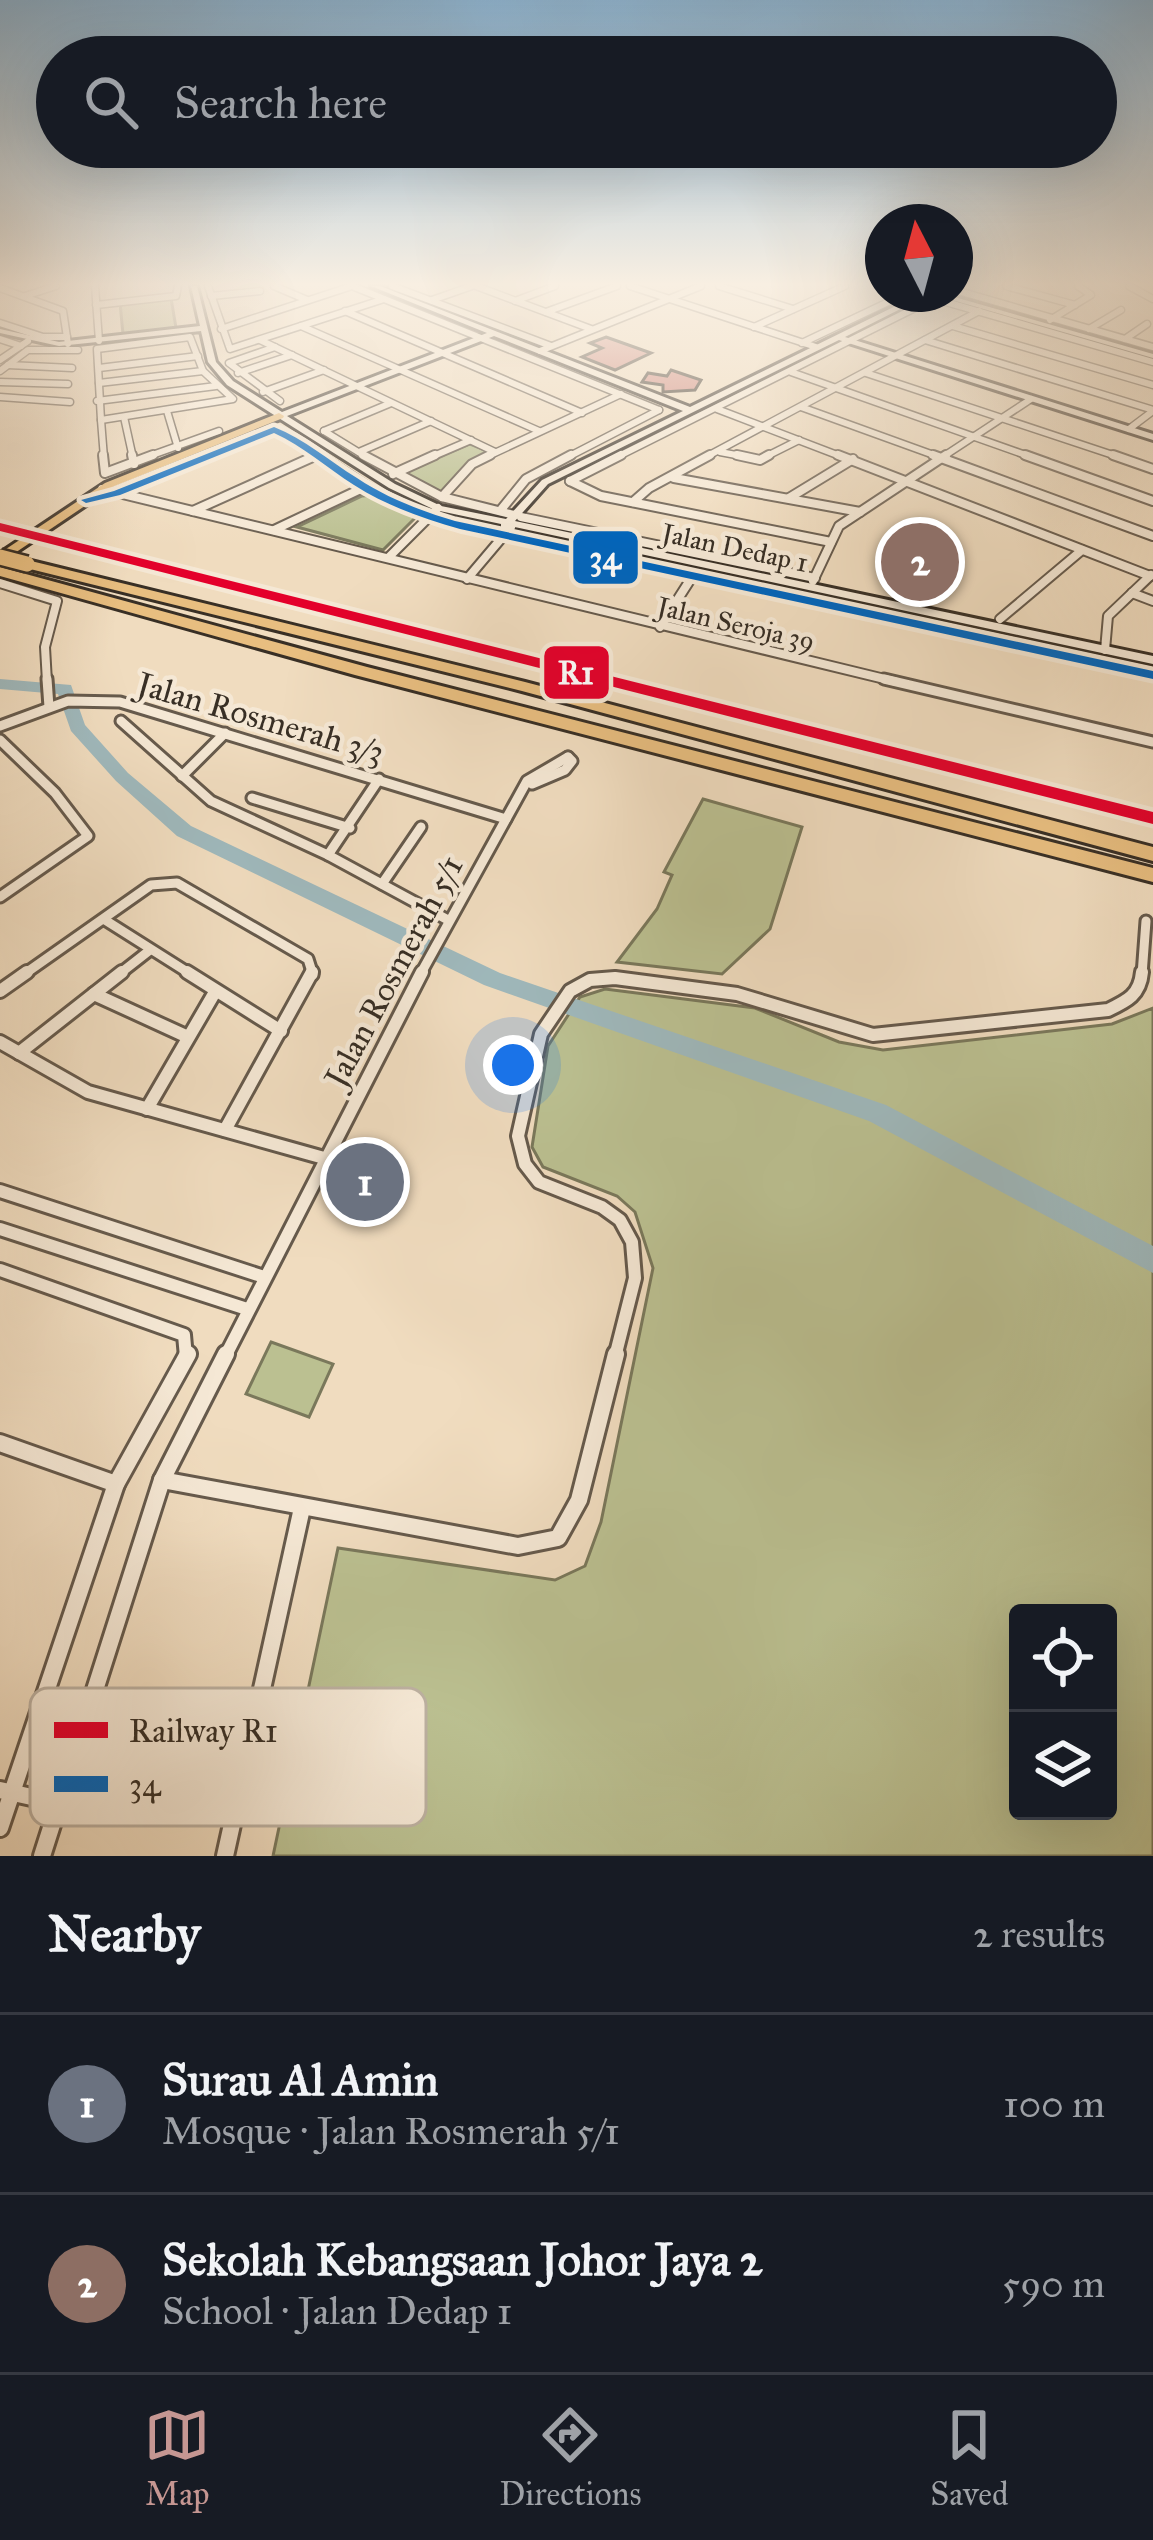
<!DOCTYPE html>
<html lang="en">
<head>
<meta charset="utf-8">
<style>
  :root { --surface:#171b24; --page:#242831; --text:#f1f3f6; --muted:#9ea1a6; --line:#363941; --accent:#c59692 }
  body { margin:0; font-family:"IM FELL Great Primer",serif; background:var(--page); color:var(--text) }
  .controls { position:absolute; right:36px; bottom:36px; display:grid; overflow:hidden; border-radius:12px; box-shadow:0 12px 48px #0002 }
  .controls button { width:108px; height:108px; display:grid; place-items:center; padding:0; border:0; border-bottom:3px solid var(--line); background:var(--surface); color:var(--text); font:60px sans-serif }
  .compass { position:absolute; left:865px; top:204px; width:108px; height:108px; border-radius:50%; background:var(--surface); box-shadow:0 12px 48px #0002; rotate:354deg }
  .you { position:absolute; left:513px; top:1065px; width:42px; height:42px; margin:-30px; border:9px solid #fff; border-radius:50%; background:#1a73e8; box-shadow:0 0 0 18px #1a73e833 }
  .badge { display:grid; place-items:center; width:78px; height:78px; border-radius:50%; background:var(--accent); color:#fff; font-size:39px; font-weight:700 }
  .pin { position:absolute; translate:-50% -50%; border:6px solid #fff; box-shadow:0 3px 12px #0006 }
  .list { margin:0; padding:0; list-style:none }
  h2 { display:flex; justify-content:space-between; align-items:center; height:156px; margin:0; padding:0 48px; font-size:51px }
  h2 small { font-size:39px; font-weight:400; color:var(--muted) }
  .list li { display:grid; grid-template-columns:78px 1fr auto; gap:36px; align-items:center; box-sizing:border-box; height:180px; padding:0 48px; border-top:3px solid var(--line) }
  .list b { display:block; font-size:45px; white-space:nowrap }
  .list p { margin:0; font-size:39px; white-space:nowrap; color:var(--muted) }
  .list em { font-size:39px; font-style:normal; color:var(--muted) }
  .icon { flex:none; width:66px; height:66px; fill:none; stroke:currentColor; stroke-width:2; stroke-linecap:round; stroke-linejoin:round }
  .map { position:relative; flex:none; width:1153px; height:1856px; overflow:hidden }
  .search { position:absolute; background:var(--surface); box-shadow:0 12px 48px #0002; left:36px; right:36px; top:36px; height:132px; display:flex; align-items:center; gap:30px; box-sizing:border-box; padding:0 42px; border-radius:66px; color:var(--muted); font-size:45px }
  .sheet { height:516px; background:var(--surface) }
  nav { display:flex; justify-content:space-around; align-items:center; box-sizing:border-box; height:168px; border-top:3px solid var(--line); background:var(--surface); font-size:33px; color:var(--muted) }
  nav a { display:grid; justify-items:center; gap:6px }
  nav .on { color:var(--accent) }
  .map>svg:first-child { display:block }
</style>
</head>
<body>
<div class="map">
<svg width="1153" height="1856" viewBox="0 0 1153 1856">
  <rect width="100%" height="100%" fill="#f0dcbf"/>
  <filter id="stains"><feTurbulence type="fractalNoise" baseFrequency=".00167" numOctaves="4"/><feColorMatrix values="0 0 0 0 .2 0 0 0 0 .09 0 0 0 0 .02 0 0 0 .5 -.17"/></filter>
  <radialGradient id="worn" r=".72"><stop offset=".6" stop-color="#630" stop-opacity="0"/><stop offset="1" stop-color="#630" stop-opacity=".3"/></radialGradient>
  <g fill="#bbc091" stroke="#7a785b" stroke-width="3" fill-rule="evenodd">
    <polygon points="171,298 176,328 123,334 120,303"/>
    <polygon points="470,444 490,452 470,461 441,492 402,474"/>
    <polygon points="374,495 417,516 383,550 297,527 362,496"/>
    <polygon points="703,799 802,827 770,929 722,974 617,962 657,909 672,875 664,872"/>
    <path d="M605 989 755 1008 839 1042 883 1050 1112 1024 1153 1008V1856H273L338 1548 555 1580 585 1566 601 1522 653 1268 635 1212 617 1196 543 1167 532 1147 548 1046 580 997ZM1018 1613H1108V1811H1018Z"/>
    <polygon points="271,1342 333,1364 309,1417 246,1394"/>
  </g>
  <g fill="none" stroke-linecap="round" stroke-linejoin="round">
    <polygon fill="#9fb9bd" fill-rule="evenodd" points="0,679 71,685 85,725 128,773 191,826 500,973 886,1105 1153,1246 1153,1273 869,1121 484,985 177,836 116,781 71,731 58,694 0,689"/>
  </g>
  <g fill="#cf857c" stroke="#382f25" stroke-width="3">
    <polygon points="606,337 651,353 615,370 582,357 602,348 590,343"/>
    <polygon points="671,370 701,380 695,390 663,392 663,385 642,382 648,373 667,376"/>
    <polygon points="359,1160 381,1166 377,1174 384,1176 376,1196 345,1187"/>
  </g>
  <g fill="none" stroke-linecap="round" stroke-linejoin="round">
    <defs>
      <g id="street-far4">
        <polyline points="95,286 99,341"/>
        <polyline points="208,286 230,349 384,299"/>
        <polyline points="274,286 307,300"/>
        <polyline points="352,286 659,410"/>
        <polyline points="392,286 551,346"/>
        <polyline points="476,286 591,329"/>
        <polyline points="630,286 816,347"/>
        <polyline points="719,286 793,309"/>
        <polyline points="1006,286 1075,305"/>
        <polyline points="1129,286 1153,299"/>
        <polyline points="0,288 63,311 68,344"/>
        <polyline points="955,290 1153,347"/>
        <polyline points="25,296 56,286"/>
        <polyline points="211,296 260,291"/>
        <polyline points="932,298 1153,362"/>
        <polyline points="432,300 472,286"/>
        <polyline points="515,301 555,286"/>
        <polyline points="96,305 176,296 178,286"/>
        <polyline points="345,311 582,413"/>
        <polyline points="546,312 617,286"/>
        <polyline points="1050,320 1091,295 1078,286"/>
        <polyline points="0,323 43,337 67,337"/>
        <polyline points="301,326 539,431"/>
        <polyline points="953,326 1153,385"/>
        <polyline points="754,327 845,286"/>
        <polyline points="221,329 352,286"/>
        <polyline points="1089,329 1121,310"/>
        <polygon points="190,337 203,371 233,399 101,420 97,349"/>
        <polyline points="0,339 21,346"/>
        <polyline points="1125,339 1147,324"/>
        <polyline points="260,340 495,452"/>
        <polyline points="925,340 1153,410"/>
        <polyline points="802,343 905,294"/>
        <polyline points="275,347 229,363 280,401"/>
        <polyline points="540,351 701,286"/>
        <polyline points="0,360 28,341"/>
        <polyline points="8,365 72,368"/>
        <polyline points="99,368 198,356"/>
        <polyline points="0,371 28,350 78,350"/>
        <polyline points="791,372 1034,458"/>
        <polyline points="238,373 292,355"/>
        <polyline points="866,373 1122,458"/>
        <polyline points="0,382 68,384"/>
        <polyline points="99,383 203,371"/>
        <polyline points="263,392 324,370"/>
        <polyline points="0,397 70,402"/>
        <polyline points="97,401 216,386"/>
        <polyline points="801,407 942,458"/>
        <polyline points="717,409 845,458"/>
        <polyline points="167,411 178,448"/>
        <polyline points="124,417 133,458"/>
        <polyline points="101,420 104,458"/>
        <polyline points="1129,429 1153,411"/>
        <polyline points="324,431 368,458"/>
        <polyline points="324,431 391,403"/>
        <polyline points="359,452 431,421"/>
        <polyline points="720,452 752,458"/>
        <polyline points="144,458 219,431"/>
        <polyline points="203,458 274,430 323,458"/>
        <polyline points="310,458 318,455"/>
        <polyline points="429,458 471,440"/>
        <polyline points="484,458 621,394"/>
        <polyline points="566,458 659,410"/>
        <polyline points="615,458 935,298"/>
        <polyline points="704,458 979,311"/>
        <polyline points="763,458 799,440"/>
        <polyline points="941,458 1031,399"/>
      </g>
      <g id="street-far3">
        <polyline points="103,455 105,473 153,455"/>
        <polyline points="132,455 134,464"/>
        <polyline points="319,455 388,500 464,527 1153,675"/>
        <polyline points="363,455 442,497 514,515"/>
        <polyline points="737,455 760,460 769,455"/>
        <polyline points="838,455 1150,576"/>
        <polyline points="933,455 1153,536"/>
        <polyline points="1025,455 1153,501"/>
        <polyline points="1113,455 1153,469"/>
        <polyline points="393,474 435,455"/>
        <polyline points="674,478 860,512"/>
        <polyline points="570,481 621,455"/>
        <polyline points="570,481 601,496 831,542"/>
        <path d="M102 489C367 552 631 620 897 682"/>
        <polyline points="117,493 210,455"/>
        <polyline points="442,497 472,464 490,455"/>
        <polyline points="789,498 853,459"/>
        <polyline points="633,502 649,488 710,455"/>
        <polyline points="193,511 317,455"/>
        <polyline points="500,511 526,479 571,455"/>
        <polyline points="521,517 815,578"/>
        <polyline points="274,530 365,487"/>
        <polyline points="389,557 438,508"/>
        <polyline points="467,579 511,527"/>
        <polyline points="813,581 839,526 946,455"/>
        <polyline points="0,583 57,601 45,647 47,682"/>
        <polyline points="1132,593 1153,601"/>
        <polyline points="1000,619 1082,550"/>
        <polyline points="660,627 692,577"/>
        <polyline points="1105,650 1108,616 1151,575"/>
      </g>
      <g id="street-far2">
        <polyline points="47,679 49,707"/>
        <polyline points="884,679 1153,742"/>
        <polyline points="121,721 211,801 328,855 448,920"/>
        <polyline points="0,726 68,701 120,702 506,819"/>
        <polyline points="0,740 55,793 88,836 0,897"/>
        <polyline points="182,776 225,733"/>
        <polyline points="532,784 565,770 572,761 568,757"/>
        <polyline points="252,798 350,828"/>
        <polyline points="328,855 379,779"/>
        <polyline points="382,884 421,827"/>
        <polyline points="105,920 192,975"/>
        <polyline points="23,975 151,885 177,883 308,959 313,975"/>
        <polyline points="118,975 150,950"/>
        <polyline points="420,975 527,781 568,757"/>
        <polyline points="1142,975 1146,921"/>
      </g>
      <g id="street-far1">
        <polyline points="187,972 281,1031"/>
        <polyline points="0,991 27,972"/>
        <polyline points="94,994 188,1037"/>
        <polyline points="0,1042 88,1092 324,1158"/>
        <polyline points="19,1053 122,972"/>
        <polyline points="147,1109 215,992"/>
        <polyline points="225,1130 312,972"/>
        <polyline points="0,1191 264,1277"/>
        <polyline points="0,1229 247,1309"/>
        <polyline points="0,1270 184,1335 186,1357"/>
        <polyline points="225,1357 422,972"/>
        <path d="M615 1357 635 1278 632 1242 620 1220 602 1207 539 1182 525 1164 518 1136 541 1034 570 991 590 980 615 978 737 994 873 1035 1108 1010C1127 1001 1140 995 1142 972"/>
      </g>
      <g id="street">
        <polyline points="0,1443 116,1484"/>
        <polyline points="162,1480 518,1546 558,1538 579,1500 616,1354"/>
        <polyline points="0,1790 59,1803"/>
        <polyline points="0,1828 116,1484 188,1354"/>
        <polyline points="42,1856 162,1480 226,1354"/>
        <polyline points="225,1856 302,1508"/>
      </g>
      <g id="secondary">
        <path d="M191 286H197L216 362 233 381 282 412 487 333 371 286H380L690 407 920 294H930L845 337 1153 434V440L839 340 548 484 515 521 1153 656V664L510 526 505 529 501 528V524L435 510 389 488 227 385 208 362 201 331 59 346 0 333V329L59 342 200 326ZM494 336 683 411 542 480 506 519 441 506 395 484 287 416Z"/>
        <polygon points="932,294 944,294 1153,354 1153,358"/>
      </g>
      <polygon id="primary" points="279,413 284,416 283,418 113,487 0,563 0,553 105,483"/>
      <g id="highway">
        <polygon points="27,560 525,682 1153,847 1153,861 522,691 22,567 20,564"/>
        <polygon points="0,567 367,667 1153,868 1153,882 355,675 0,576"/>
      </g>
    </defs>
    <use href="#street-far4" stroke="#665a4c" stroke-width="9"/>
    <use href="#street-far3" stroke="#665a4c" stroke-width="12"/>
    <use href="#street-far2" stroke="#665a4c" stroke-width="15"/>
    <use href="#street-far1" stroke="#665a4c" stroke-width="18"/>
    <use href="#street" stroke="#665a4c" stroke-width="22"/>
    <use href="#secondary" stroke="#382f25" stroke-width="6"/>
    <use href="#primary" stroke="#382f25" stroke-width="6"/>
    <use href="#highway" stroke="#382f25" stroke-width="6"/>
    <use href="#street-far4" stroke="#f5e8d5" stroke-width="6"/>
    <use href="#street-far3" stroke="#f5e8d5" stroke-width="8"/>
    <use href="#street-far2" stroke="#f5e8d5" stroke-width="9"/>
    <use href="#street-far1" stroke="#f5e8d5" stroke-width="12"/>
    <use href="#street" stroke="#f5e8d5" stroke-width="16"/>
    <use href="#secondary" fill="#f5e8d5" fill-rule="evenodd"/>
    <use href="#primary" fill="#e8be80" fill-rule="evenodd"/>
    <use href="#highway" fill="#e8be80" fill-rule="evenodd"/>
    <defs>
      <polyline id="highway-bridge" points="0,557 27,564"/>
    </defs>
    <use href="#highway-bridge" stroke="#382f25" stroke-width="20" stroke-linecap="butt"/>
    <use href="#highway-bridge" stroke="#e8be80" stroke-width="15"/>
    <defs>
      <path id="bus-1" d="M274 427C305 439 329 461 357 478 387 498 421 511 455 521L1153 671V679L460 529C424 519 387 506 354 485 327 468 303 446 274 433L120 495 86 503 81 500 114 491Z"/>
    </defs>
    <use href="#bus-1" stroke="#f5e8d5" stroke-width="9"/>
    <use href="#bus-1" fill="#0065bd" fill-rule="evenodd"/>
    <defs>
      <polygon id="rail-1" points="0,523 1153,812 1153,824 0,531"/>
    </defs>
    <use href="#rail-1" stroke="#f5e8d5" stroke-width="9"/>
    <use href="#rail-1" fill="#e4002b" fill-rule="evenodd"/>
  </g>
  <linearGradient id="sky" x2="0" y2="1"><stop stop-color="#8bb6d7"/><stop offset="0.52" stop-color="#f8efe2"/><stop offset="1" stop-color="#f8efe2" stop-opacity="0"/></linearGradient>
  <rect width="1153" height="546" fill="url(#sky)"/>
  <g text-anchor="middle" stroke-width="9" stroke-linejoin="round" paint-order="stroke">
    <g font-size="27" fill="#382f25" stroke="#f5e8d5">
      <text transform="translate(735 548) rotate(12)" y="9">Jalan Dedap 1</text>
      <text transform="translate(736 624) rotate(13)" y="9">Jalan Seroja 39</text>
    </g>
    <g font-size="33" fill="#382f25" stroke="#f5e8d5">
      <text transform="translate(261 717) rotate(16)" y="12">Jalan Rosmerah 3/3</text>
      <text transform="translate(393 971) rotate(-62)" y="12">Jalan Rosmerah 5/1</text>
    </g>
  </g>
  <rect x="30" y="1688" width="396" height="138" rx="18" fill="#f5e8d5" stroke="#bcb0a0" stroke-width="3"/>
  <rect x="54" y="1722" width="54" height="16" fill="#e4002b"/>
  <rect x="54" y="1776" width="54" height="16" fill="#0065bd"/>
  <g font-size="33" fill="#382f25">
    <text x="129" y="1742">Railway R1</text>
    <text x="129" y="1796">34</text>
  </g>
  <g stroke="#f5e8d5" stroke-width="4.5">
    <rect x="571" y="529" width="69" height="57" rx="12" fill="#0065bd"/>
    <rect x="542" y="644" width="69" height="57" rx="12" fill="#e4002b"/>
  </g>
  <g font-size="33" text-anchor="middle" font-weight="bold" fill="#fff">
    <text x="605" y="569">34</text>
    <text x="576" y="684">R1</text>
  </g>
  <rect width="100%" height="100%" filter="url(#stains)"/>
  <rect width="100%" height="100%" fill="url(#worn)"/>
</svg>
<div class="controls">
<button><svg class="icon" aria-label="locate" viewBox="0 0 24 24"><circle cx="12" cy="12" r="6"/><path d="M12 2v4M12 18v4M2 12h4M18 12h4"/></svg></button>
<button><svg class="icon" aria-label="layers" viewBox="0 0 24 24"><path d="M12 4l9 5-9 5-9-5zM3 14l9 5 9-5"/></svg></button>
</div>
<svg class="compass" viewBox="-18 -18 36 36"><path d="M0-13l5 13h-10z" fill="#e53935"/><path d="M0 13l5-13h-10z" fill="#9ea1a6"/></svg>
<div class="you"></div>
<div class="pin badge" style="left:365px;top:1182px;background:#6b7280">1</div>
<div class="pin badge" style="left:920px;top:562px;background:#8d6e63">2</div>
<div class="search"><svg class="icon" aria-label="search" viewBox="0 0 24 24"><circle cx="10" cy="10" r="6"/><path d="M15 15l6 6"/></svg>Search here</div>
</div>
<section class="sheet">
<h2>Nearby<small>2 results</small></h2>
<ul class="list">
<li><span class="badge" style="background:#6b7280">1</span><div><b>Surau Al Amin</b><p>Mosque · Jalan Rosmerah 5/1</p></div><em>100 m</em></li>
<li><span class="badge" style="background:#8d6e63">2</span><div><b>Sekolah Kebangsaan Johor Jaya 2</b><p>School · Jalan Dedap 1</p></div><em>590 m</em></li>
</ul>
</section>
<nav>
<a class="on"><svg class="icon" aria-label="map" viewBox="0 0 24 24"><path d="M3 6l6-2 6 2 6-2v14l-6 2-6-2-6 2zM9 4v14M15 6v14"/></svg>Map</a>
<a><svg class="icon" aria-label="directions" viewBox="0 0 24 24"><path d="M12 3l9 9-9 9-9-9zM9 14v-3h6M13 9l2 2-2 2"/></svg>Directions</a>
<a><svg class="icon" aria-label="saved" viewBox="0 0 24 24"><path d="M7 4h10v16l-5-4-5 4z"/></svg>Saved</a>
</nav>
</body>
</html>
